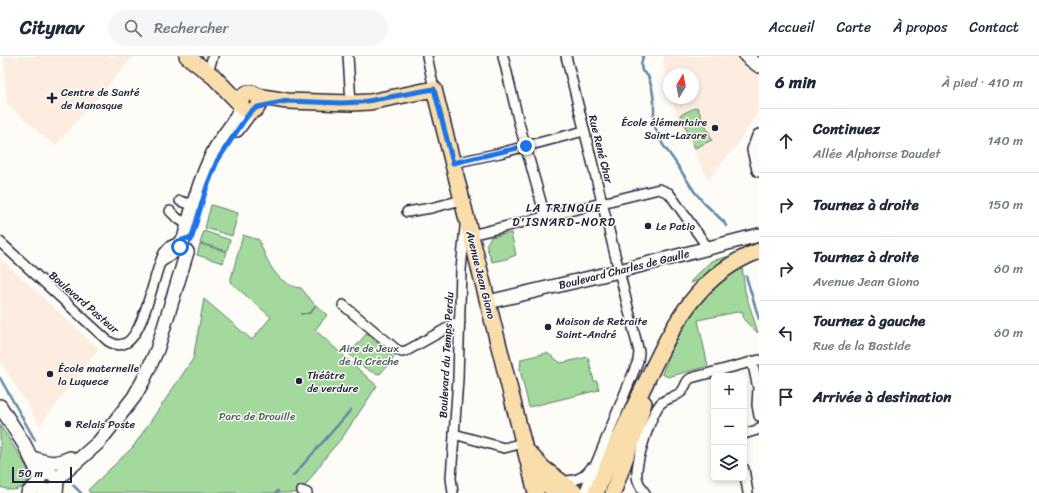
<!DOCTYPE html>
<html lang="fr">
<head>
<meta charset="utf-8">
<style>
  :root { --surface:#fff; --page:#f6f6f7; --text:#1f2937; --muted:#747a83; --line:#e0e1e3 }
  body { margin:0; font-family:Sriracha,sans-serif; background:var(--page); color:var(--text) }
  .controls { position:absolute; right:12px; bottom:12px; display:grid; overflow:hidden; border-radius:6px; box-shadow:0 2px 6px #0003 }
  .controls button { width:36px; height:36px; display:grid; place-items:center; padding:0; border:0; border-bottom:1px solid var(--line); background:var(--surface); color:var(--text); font:20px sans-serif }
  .compass { position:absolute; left:663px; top:12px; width:36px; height:36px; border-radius:50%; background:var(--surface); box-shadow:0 2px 6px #0003; rotate:10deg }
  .scale { position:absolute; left:12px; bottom:10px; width:60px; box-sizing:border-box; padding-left:4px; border:2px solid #22223b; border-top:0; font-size:11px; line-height:14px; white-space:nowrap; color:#22223b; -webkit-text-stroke:3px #fdfcf7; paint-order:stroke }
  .stop { position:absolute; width:12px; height:12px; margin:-9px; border:3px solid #1a73e8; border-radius:50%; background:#fff }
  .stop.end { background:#1a73e8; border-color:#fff; box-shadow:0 1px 4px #0008 }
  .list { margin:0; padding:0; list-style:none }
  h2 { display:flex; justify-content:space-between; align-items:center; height:52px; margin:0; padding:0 16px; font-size:17px }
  h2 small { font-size:13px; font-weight:400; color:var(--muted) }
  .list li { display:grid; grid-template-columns:26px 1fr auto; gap:12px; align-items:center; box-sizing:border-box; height:64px; padding:0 16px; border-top:1px solid var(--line) }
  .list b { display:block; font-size:15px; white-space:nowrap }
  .list p { margin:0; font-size:13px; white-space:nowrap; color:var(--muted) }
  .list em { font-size:13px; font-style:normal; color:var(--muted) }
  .icon { flex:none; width:22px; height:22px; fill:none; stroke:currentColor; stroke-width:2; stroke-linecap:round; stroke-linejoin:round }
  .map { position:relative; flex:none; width:759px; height:437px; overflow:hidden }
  header { display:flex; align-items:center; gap:24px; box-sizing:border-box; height:56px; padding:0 20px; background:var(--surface); border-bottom:1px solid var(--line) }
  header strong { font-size:19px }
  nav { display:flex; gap:22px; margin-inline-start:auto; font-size:14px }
  .search { width:280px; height:36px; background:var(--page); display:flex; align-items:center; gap:10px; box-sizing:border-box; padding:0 14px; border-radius:22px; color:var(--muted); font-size:15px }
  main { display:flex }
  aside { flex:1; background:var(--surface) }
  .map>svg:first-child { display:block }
</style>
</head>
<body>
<header>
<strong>Citynav</strong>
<div class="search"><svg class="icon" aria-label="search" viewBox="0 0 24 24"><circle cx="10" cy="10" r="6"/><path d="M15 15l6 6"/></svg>Rechercher</div>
<nav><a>Accueil</a><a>Carte</a><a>À propos</a><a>Contact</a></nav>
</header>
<main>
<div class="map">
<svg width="759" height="437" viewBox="0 0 759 437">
  <rect width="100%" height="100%" fill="#fdfcf7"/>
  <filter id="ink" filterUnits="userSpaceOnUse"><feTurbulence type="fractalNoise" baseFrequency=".025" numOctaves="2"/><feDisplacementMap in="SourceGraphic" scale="8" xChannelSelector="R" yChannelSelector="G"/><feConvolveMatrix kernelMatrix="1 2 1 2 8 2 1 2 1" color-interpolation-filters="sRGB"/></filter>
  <g filter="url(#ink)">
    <g fill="#fcede0">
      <polygon points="4,0 134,0 55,90 7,48"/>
      <polygon points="664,0 735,0 758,18 759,22 759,54 736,90 708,124 677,61 672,42 693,42 693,18 669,18 669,30 663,7"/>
      <polygon points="0,202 99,293 40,369 0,305"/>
    </g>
    <g fill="#a3d99d" stroke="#627e6c">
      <polygon points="697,51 712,84 695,92 680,59"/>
      <polygon points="211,149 238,157 232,180 205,172"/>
      <polygon points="204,175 230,184 227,195 200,187"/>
      <polygon points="511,177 516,199 506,203 492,206 486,189 491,181"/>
      <path d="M243 179 259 184C267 205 276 229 301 232L315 249 310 257 300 258 311 257 316 249 327 259 315 274 377 330 342 382 328 398 300 437H90L88 434 133 391 193 303 204 243 252 284 271 261 230 226Z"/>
      <polygon points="200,188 227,196 223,207 197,199"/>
      <polygon points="734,199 734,201 705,222 691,227 691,225 711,205"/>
      <path d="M742 210 745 235 758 277 744 264 742 255 698 264 708 310 668 321 662 318C668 303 674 287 682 273 696 247 719 227 742 210Z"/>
      <path d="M367 277 394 302 380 318C366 316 359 307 349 298Z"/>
      <polygon points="547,297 561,307 588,301 594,325 597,325 599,334 529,351 520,314 521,303"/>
      <path d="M0 369 27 411 29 418V424C19 435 14 436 0 431Z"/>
    </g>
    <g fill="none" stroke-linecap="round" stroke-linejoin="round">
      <g stroke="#5f88a4" stroke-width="2.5">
        <polyline points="643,0 641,9 642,15 648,20 652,32 654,46 654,69 663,89 674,104 694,135 704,147 724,166 726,170"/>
        <polyline points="746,220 759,263"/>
        <polyline points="0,322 35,384"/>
        <polyline points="293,420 351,354"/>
        <polyline points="73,429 81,437"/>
        <polyline points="276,437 278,435"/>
      </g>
      <defs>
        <g id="street">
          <polyline points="348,0 351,47"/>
          <polyline points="427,0 434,33"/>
          <polyline points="503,0 519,67 545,160"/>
          <polyline points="566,0 639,296 638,305 634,315 584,437"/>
          <polyline points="208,16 213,0"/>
          <polyline points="453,107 500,97 584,75"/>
          <polyline points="180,145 193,149"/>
          <polyline points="170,155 177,162 187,168"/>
          <polyline points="407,156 431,152 462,144"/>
          <polyline points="471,179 659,133 669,137 708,192"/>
          <path d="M0 186 108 285C113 288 118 290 123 288 144 283 154 215 164 197L170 190 181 185"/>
          <polyline points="160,207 181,193"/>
          <polyline points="343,249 397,294 402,296 408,294 460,265"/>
          <polyline points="752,305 758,332 757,349 759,360"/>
          <polyline points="454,378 504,392 523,387"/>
          <polyline points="744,378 757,374 759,372"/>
          <polyline points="744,413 748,437"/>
          <path d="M562 425C575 425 583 423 591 412"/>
          <polyline points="302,435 307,437"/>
          <polyline points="453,437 451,422 458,323 461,214 465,171"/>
          <path d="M645 437C641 432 638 427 637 421 635 407 651 359 660 348 666 342 674 342 681 336 686 332 685 325 691 322L759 304"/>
        </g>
        <g id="secondary">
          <polyline points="746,0 759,10"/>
          <polyline points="237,74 251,55"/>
          <polyline points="759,80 754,94 759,114"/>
          <path d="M187 196 181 193 180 187 184 183C192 153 200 122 214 95 222 79 236 67 241 50"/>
          <polyline points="488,246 619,215 759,179"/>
          <polyline points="0,350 24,388 40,420"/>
          <path d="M36 403C51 408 56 408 70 402"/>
          <polyline points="57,423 99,386 134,341 143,325 157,294 187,196"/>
          <polyline points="56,431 50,435 42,434 38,427 40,420 48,417 55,420 57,425 56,437"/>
          <polyline points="28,437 38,427"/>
        </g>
        <g id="primary">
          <polyline points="187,0 214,21 240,48"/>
          <circle cx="250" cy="46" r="9"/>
          <polyline points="257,40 287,45 351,47 370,46 434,33 536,437"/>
          <polyline points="527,395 543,412 576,437"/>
          <polyline points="532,412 542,425 557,437"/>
          <path d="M596 437C611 400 628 363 646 326 673 270 696 219 759 195"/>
          <polyline points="613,437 634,378 644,347"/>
        </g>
      </defs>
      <use href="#street" stroke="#22223b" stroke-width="12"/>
      <use href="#secondary" stroke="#22223b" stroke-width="16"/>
      <use href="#primary" stroke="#22223b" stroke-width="18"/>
      <use href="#street" stroke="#fdfcf7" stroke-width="9"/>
      <use href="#secondary" stroke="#fdfcf7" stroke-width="13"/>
      <use href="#primary" stroke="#f9deab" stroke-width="15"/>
    </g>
  </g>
  <g fill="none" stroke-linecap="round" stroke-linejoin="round" filter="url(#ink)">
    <polyline stroke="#1a73e8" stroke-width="5" points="180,191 180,187 182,184 188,182 191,184 206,133 217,105 243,66 251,55 258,51 287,45 341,47 362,46 434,33 453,107 526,90"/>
  </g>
  <g fill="#22223b" stroke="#fdfcf7" stroke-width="1.5">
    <path d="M50 36h4v4h4v4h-4v4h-4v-4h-4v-4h4z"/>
    <circle cx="715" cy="72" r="4"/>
    <circle cx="648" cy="170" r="4"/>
    <circle cx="548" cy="271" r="4"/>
    <circle cx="50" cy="318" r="4"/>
    <circle cx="299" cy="325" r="4"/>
    <circle cx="68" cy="368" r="4"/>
  </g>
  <g text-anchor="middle" stroke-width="3" stroke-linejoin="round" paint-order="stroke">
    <g font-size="11" fill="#22223b" stroke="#fdfcf7" text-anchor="start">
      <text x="61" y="40">Centre de Santé<tspan x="61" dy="13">de Manosque</tspan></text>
      <text x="707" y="70" text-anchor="end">École élémentaire<tspan x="707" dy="13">Saint-Lazare</tspan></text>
      <text x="656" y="174">Le Patio</text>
      <text x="556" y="269">Maison de Retraite<tspan x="556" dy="13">Saint-André</tspan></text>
      <text x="58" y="316">École maternelle<tspan x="58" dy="13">la Luquece</tspan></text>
      <text x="307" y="323">Théâtre<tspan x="307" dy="13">de verdure</tspan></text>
      <text x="76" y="372">Relais Poste</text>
    </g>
    <g font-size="11" fill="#22223b" stroke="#fdfcf7">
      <text transform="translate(601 93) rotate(76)" y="4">Rue René Char</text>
      <text transform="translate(624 213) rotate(-14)" y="4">Boulevard Charles de Gaulle</text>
      <text transform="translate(481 219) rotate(76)" y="4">Avenue Jean Giono</text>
      <text transform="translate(84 246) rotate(41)" y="4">Boulevard Pasteur</text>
      <text transform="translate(446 299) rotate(-87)" y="4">Boulevard du Temps Perdu</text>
    </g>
    <g font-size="11" fill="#495958" stroke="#fdfcf7">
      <text x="369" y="296">Aire de Jeux<tspan x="369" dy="13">de la Crèche</tspan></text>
      <text x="257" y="364">Parc de Drouille</text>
    </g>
    <g font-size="12" letter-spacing="1" fill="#22223b" stroke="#fdfcf7">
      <text x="564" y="156">LA TRINQUE<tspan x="564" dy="14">D'ISNARD-NORD</tspan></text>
    </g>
  </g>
</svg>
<div class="controls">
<button>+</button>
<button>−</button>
<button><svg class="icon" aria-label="layers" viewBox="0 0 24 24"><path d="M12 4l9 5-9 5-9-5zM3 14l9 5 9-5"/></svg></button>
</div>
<svg class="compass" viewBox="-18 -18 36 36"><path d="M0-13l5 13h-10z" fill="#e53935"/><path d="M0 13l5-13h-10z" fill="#747a83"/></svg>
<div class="scale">50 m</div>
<div class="stop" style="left:180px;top:191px"></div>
<div class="stop end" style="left:526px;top:90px"></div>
</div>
<aside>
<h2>6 min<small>À pied · 410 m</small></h2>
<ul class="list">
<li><svg class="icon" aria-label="ahead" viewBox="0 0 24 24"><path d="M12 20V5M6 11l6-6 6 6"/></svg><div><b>Continuez</b><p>Allée Alphonse Daudet</p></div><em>140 m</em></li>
<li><svg class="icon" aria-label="right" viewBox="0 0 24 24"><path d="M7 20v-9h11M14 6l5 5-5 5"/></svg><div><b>Tournez à droite</b></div><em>150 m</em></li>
<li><svg class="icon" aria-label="right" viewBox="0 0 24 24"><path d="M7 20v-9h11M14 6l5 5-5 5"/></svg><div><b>Tournez à droite</b><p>Avenue Jean Giono</p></div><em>60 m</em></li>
<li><svg class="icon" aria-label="left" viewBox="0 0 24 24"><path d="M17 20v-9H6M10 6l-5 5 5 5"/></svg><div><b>Tournez à gauche</b><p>Rue de la Bastide</p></div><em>60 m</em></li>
<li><svg class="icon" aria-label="arrive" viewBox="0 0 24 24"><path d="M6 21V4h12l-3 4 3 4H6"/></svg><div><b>Arrivée à destination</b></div></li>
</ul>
</aside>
</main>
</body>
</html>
